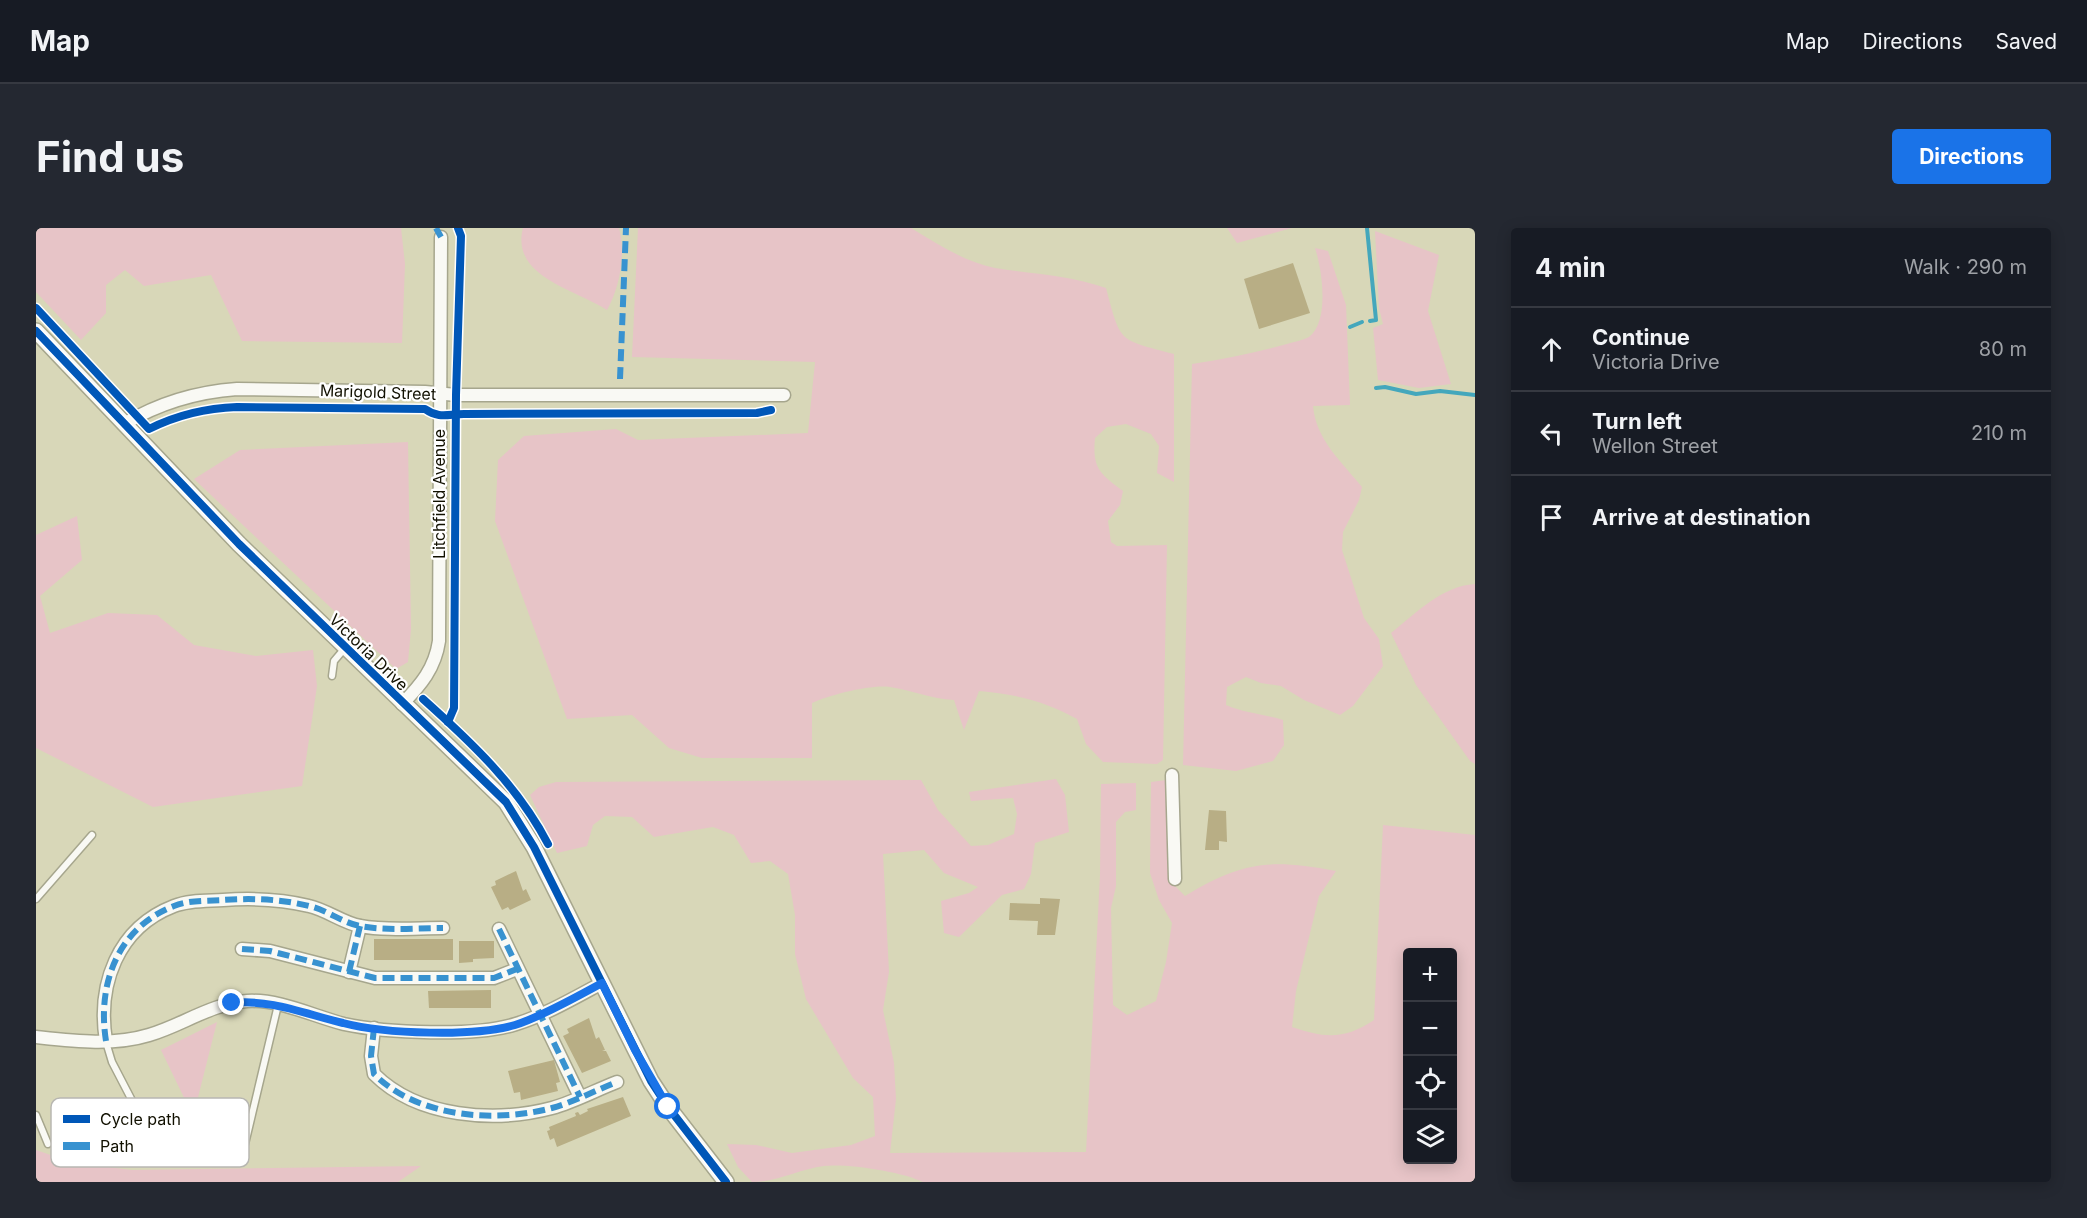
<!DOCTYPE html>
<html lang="en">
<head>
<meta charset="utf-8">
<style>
  :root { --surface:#171b24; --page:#242831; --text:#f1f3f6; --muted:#9ea1a6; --line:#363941; --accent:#1a73e8 }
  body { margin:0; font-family:Inter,sans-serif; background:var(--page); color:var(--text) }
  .controls { position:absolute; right:18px; bottom:18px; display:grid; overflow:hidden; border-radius:6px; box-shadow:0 3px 15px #0003 }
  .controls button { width:54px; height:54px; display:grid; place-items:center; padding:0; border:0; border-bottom:2px solid var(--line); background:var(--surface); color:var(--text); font:30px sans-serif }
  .stop { position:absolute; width:18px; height:18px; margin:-14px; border:4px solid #1a73e8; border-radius:50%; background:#fff }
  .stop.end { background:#1a73e8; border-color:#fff; box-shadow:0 2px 6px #0008 }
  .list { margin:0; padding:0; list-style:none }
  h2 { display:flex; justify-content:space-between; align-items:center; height:78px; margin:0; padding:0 24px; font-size:26px }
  h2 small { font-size:20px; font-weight:400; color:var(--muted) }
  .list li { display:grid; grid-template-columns:39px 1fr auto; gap:18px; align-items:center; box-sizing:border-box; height:84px; padding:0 24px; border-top:2px solid var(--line) }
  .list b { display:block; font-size:22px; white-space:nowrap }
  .list p { margin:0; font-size:20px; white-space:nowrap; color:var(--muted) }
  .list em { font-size:20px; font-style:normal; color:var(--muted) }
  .icon { flex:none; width:33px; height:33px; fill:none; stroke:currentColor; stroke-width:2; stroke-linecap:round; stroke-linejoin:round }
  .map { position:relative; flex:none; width:1439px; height:954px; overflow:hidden; border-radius:6px }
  header { display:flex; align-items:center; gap:36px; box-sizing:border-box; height:84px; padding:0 30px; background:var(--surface); border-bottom:2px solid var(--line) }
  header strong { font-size:28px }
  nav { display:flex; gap:33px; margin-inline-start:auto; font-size:21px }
  .intro { display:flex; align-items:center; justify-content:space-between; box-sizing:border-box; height:144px; padding:0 36px }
  h1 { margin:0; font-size:42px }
  .button { padding:15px 27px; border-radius:6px; background:var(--accent); color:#fff; font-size:21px; font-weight:700 }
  main { display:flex; gap:36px; padding:0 36px }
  aside { flex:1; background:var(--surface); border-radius:6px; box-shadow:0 3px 15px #0003 }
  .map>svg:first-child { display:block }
</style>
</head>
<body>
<header>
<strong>Map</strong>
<nav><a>Map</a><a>Directions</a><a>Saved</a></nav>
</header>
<div class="intro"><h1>Find us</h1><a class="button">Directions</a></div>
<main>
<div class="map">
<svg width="1439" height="954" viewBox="0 0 1439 954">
  <rect width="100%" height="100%" fill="#d8d7b8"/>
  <g fill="#e7c4c7" fill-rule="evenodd">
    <polygon points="0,0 365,0 369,36 366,115 206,113 175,47 108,58 89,42 70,57 70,85 45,112 0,64"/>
    <path d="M487 0H583C590 25 584 59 571 82 541 62 474 49 487 0Z"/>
    <path d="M602 0H875C901 16 929 34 959 40 997 46 1033 47 1070 60 1085 116 1082 111 1138 126V254L1121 245 1123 218 1115 206 1090 196 1071 199 1059 210C1056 240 1064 246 1087 263L1084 277 1072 293 1075 314 1081 318 1131 317 1127 532 1121 536 1067 534 1050 516 1041 491C1009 473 979 466 943 463L928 502 918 472C895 471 876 462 854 459 836 456 793 467 776 475V530H666L633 520 596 487 531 491 459 293 462 232 488 208 580 201 602 212 772 205 779 134 596 129Z"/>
    <polygon points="1191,0 1256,0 1201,15"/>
    <polygon points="1339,3 1403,27 1392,83 1415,156 1383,160 1342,152 1337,100 1347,96 1343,80"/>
    <path d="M1279 20 1292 23 1310 77 1314 177 1277 178C1280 212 1306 234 1326 259L1323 272 1307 304 1306 322 1328 390 1343 411 1347 438 1317 478 1304 487 1268 472 1245 458 1225 455 1210 449 1191 459 1190 477C1208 485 1228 486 1247 492L1248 517 1237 533 1200 543 1147 537 1156 136C1188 131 1219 125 1251 116 1257 114 1268 112 1273 109 1294 93 1286 41 1279 20Z"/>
    <polygon points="372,214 375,401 372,434 360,441 158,251 204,222"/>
    <polygon points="41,288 46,332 4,368 14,405 72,385 121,387 158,417 220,428 277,422 281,458 266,558 117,579 0,520 0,307"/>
    <path d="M1439 356V536L1434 533 1380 457 1355 405C1380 385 1406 358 1439 356Z"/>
    <path d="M1020 551 1029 567 1033 604 999 615 995 646 988 661 966 667 923 709 908 705 905 673 933 665 942 659 908 645 888 622 847 626 853 744 847 782 858 835 860 871 854 925 1050 924 1064 647 1065 556 1100 555V582L1089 584 1080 594V658L1075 680 1077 777 1091 787 1120 773 1130 734 1136 695 1123 672 1114 645 1115 554 1138 551 1134 653 1149 668C1207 633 1234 631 1300 643L1283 668 1260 763 1256 799C1289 810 1308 812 1338 792L1347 597 1439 607V954H887C868 944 810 935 788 938 763 941 742 954 716 954L702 939 691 916 720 917 756 925 815 917 839 908 837 869 817 850 770 771 759 726V687L752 646 734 633 715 635 698 607 677 599 618 609 596 589 569 588 557 597 551 618 521 625 494 567 503 559 520 554 885 552 902 582 935 618 952 617 978 606 981 586 977 570 935 573 933 564ZM1372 724H1416V932H1372Z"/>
    <polygon points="181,794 159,881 153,880 125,822"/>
    <polygon points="0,922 38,935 96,942 385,938 362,954 0,954"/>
  </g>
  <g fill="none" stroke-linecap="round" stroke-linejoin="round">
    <g stroke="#44a7bc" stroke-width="4">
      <polyline points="1331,0 1340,92 1334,93"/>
      <polyline points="1314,99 1326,94"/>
      <polyline points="1340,160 1349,159 1380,166 1404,163 1439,167"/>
    </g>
  </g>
  <g fill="#b8ae85">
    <polygon points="1257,35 1274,85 1223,101 1208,51"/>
    <polygon points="1173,582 1190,583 1191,614 1183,613 1183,622 1169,622"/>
    <polygon points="480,643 487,663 490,661 495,672 474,682 472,679 466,682 455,659 460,657 459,653"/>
    <polygon points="1004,670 1024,671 1019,707 1001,707 1002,693 973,692 974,675 1004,676"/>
    <rect x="338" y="711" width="79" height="21"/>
    <polygon points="423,713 458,713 458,730 437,731 437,734 423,735"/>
    <polygon points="455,762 455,780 393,780 392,763"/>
    <polygon points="553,790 560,811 563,809 569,822 566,823 570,823 575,833 546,845 527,808 533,805 531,801"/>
    <polygon points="518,832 524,854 520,855 522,863 485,872 484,864 478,865 472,843"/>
    <polygon points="587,869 595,888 521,919 518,910 514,912 511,903 514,902 513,899 540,888 539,885 542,884 544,887 552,883 551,881"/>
  </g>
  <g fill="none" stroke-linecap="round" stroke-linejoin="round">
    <defs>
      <g id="service">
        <polyline points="296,448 298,433 309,420"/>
        <polyline points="0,671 56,607"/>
        <polyline points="70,814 76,834 116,911"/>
        <polyline points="0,887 12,916"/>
        <polyline points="209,916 242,777"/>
      </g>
      <g id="minor">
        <path d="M88 196C123 175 159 164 201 161L389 164 420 167H748"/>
        <path d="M366 476C385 457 399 440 403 413L405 9"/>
        <polyline points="1136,547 1139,651"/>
        <polyline points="463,701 544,869"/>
        <polyline points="206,721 234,723 339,750 458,750 481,741"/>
        <polyline points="313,744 324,698"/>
        <path d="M338 800 335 828 338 846C382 890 459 895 516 880 538 874 560 862 581 854"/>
        <path d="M0 809C37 813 77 818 113 807 147 797 174 776 211 773 243 771 277 788 308 796 350 805 439 809 480 796 507 788 540 769 566 755"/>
        <path d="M70 813C61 757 81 700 138 678 153 672 171 673 187 672 216 670 245 671 273 678 291 682 307 695 324 698 350 703 380 700 407 700"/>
      </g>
      <polyline id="tertiary" points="0,103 203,316 470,574 498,619 615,853 632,879 690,954"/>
    </defs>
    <use href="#service" stroke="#a6a68d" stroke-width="9"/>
    <use href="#minor" stroke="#a6a68d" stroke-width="15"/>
    <use href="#tertiary" stroke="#a6a68d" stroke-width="18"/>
    <use href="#service" stroke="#f9f9f4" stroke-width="6"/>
    <use href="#minor" stroke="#f9f9f4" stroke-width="12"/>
    <use href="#tertiary" stroke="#f9f9f4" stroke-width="15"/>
    <g stroke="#3892d0" stroke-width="6" stroke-dasharray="12 6" stroke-linecap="butt">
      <polyline points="400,0 405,9"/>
      <polyline points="584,151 590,0"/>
      <polyline points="463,701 544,869"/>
      <polyline points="206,721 234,723 339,750 458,750 481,741"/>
      <polyline points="313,744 324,698"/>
      <path d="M338 800 335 828 338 846C382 890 459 895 516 880 538 874 560 862 581 854"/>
      <path d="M70 813C61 757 81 700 138 678 153 672 171 673 187 672 216 670 245 671 273 678 291 682 307 695 324 698 350 703 380 700 407 700"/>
    </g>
    <defs>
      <g id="cycleway">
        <path d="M0 80 113 201C141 187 170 180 201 179L389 181C403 191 412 186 428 186L721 185 735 182"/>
        <polyline points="0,103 203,316 470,574 498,619 615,853 632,879 690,954"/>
        <path d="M387 471C436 515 481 557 512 616"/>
        <polyline points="412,494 418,480 420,167 425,8 422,0"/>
      </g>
    </defs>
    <use href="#cycleway" stroke="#fff" stroke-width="11"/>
    <use href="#cycleway" stroke="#0057b8" stroke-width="8"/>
  </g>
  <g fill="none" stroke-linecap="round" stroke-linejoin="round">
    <path stroke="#1a73e8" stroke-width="8" d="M196 775C235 771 269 786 307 795 349 806 439 809 479 797 505 789 542 768 566 755L599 822 632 879"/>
  </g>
  <g text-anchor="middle" stroke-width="4.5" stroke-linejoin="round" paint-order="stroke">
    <g font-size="16" fill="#111000" stroke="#fff">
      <text transform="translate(342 164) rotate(2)" y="6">Marigold Street</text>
      <text transform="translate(403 266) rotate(-90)" y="6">Litchfield Avenue</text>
      <text transform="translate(333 424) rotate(44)" y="6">Victoria Drive</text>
    </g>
  </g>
  <rect x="15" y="870" width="198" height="69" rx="9" fill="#fff" stroke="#b8b7b2" stroke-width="1.5"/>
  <rect x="27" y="887" width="27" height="8" fill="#0057b8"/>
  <rect x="27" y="914" width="27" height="8" fill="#3892d0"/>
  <g font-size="16" fill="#111000">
    <text x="64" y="897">Cycle path</text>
    <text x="64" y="924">Path</text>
  </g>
</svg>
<div class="controls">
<button>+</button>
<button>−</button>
<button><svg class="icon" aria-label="locate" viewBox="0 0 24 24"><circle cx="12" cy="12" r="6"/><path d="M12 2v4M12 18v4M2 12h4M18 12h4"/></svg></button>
<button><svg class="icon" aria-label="layers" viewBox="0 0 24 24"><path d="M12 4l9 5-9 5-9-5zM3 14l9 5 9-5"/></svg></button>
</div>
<div class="stop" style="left:632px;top:879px"></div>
<div class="stop end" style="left:196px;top:775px"></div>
</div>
<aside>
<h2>4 min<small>Walk · 290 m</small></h2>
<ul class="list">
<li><svg class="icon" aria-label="ahead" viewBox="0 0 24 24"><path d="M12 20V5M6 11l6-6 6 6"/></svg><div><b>Continue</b><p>Victoria Drive</p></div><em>80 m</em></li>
<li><svg class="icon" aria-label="left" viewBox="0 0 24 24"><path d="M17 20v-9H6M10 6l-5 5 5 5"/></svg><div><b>Turn left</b><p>Wellon Street</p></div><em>210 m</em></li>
<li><svg class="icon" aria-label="arrive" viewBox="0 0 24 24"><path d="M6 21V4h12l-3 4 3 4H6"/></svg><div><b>Arrive at destination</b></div></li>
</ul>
</aside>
</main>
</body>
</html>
